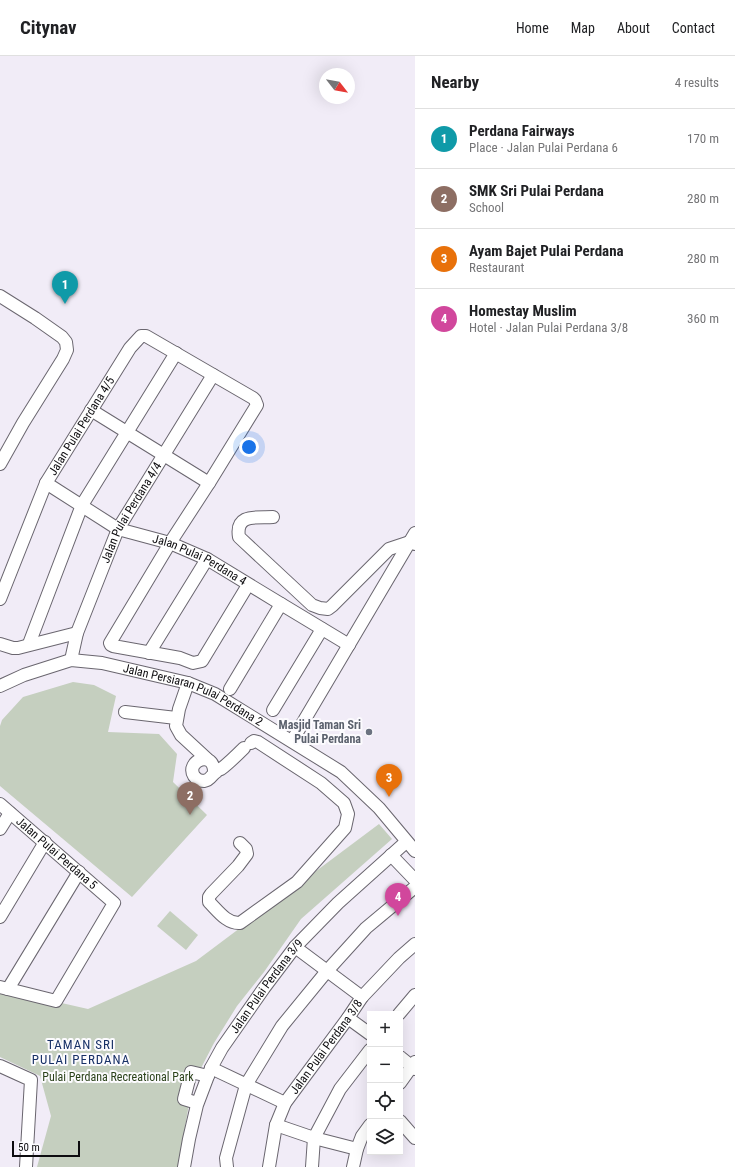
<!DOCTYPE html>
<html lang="en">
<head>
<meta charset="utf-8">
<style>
  :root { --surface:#fff; --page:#f6f6f6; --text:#202124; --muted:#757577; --line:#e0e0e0; --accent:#111827 }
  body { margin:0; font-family:"Roboto Condensed",sans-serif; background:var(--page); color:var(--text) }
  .controls { position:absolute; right:12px; bottom:12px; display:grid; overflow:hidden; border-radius:0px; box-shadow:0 4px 16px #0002 }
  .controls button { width:36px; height:36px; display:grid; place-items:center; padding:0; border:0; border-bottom:1px solid var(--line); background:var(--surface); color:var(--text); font:20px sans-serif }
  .compass { position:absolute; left:319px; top:12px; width:36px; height:36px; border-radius:50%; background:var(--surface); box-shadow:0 4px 16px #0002; rotate:121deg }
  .scale { position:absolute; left:12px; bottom:10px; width:68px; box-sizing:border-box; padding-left:4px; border:2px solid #0d0c0f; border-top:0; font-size:11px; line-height:14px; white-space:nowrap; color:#0d0c0f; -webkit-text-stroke:3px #fcfbfe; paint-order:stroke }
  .you { position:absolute; left:249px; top:391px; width:14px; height:14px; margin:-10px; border:3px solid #fff; border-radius:50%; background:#1a73e8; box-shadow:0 0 0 6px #1a73e833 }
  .badge { display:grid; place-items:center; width:26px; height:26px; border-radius:50%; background:var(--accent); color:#fff; font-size:13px; font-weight:700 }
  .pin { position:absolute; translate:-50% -33px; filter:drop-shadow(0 1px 2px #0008) }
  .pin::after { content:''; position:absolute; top:21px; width:14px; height:12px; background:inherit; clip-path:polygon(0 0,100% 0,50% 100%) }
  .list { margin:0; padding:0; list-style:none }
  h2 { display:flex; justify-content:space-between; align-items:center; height:52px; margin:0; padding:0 16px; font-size:17px }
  h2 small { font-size:13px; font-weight:400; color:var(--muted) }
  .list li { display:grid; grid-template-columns:26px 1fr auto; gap:12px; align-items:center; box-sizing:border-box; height:60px; padding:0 16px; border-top:1px solid var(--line) }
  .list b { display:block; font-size:15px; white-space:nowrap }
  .list p { margin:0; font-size:13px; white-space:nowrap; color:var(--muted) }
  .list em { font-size:13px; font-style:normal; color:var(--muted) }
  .icon { flex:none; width:22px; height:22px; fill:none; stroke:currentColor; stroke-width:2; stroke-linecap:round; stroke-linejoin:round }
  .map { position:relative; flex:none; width:415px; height:1111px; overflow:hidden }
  header { display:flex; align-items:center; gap:24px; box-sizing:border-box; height:56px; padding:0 20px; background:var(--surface); border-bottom:1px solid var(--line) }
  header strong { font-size:19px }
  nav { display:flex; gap:22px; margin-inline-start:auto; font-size:14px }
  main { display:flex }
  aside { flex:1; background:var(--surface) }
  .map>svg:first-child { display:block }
</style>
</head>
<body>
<header>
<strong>Citynav</strong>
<nav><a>Home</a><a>Map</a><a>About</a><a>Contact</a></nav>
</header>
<main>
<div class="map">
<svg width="415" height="1111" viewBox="0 0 415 1111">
  <rect width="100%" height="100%" fill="#f1ecf7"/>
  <g fill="#c5cfbf">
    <polygon points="73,626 94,629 116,640 108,676 159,678 177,698 173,726 207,759 132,841 0,730 0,670 2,664 23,641"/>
    <polygon points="379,768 392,783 301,863 264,916 237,950 214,987 199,1016 190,1042 181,1095 181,1111 37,1111 51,1060 40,1020 0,1001 0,933 88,953 196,905"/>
    <polygon points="170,855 198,879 186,894 157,870"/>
  </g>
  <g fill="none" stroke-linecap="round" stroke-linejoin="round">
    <defs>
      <g id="minor">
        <polyline points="0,240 35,262 62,281 66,286 67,294 63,303 23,367 0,408"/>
        <polyline points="91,354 209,427"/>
        <path id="s1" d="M46 427 118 473 170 487 207 503 281 548 349 589"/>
        <path d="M273 461C257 462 235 457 239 481L312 549 320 552 328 553 332 550 389 493 410 486 415 488"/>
        <path id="s2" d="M0 543 46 427 130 292 141 280H146L253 342 255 344 257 349 209 427 170 487 110 587 111 589 113 590 180 602 193 607 202 605 248 529"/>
        <polyline points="0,588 13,592 18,592 77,577"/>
        <polyline points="29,588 82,449 176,297"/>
        <polyline points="149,597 207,503"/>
        <path id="s3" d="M71 604 77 577 118 473 213 319"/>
        <polyline points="188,627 179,653 176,670 181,679 207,703"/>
        <path id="s4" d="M0 630 24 619 71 604 102 607 188 627 215 638 341 716 379 752 415 795"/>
        <polyline points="230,633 281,548"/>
        <polyline points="273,654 322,573"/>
        <polyline points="125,656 176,662"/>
        <polyline points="292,685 415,477"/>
        <path d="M214 716C214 693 185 705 194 720 196 723 200 725 204 725 211 724 211 719 216 716 217 714 219 714 221 713 229 707 237 699 244 692"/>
        <path id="s5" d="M0 748 114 847 56 945 0 931"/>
        <polyline points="0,773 10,757"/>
        <path d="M240 787 246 793 247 798 238 810 211 838 209 841V846C218 855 227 868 240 867L297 826 345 772 348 758 344 747 321 727 258 686 254 685 251 687"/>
        <polyline points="391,799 415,824"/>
        <polyline points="0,861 45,786"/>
        <polyline points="295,891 362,941"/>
        <polyline points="8,933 79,816"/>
        <polyline points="399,958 415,939"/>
        <polyline points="348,962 370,978"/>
        <polyline points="400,1001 415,1013"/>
        <polyline points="0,1010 31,1024 26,1111"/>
        <polyline points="211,1012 285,1047"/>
        <polyline points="400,1027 415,1006"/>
        <polyline points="197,1047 184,1043 191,1016 208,1020"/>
        <polyline points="400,1065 415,1082"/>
        <polyline points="276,1069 314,1082 357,1093"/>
        <path id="s6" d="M184 1111 189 1083 197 1049 211 1012 222 992 264 932 295 891 338 847 406 786"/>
        <polyline points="227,1111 226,1102 246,1029 282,970 327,915 366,872 415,831"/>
        <path id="s7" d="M269 1111 276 1069 285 1047 348 962 362 941 399 902 415 888"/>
        <polyline points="312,1111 314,1082 340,1033 370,994"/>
        <polyline points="353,1111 357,1093 362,1080 370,1069"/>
      </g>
    </defs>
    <use href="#minor" stroke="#6a666f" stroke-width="14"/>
    <use href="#minor" stroke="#fff" stroke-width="12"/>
  </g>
  <circle fill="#6b7280" stroke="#fcfbfe" stroke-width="1.5" cx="369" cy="676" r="4"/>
  <g text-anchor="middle" stroke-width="4" stroke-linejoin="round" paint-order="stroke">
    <g font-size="12" fill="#0d0c0f" stroke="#fcfbfe">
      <text dy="4" stroke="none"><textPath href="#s2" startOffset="192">Jalan Pulai Perdana 4/5</textPath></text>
      <text dy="4" stroke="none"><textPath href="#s3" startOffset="160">Jalan Pulai Perdana 4/4</textPath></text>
      <text dy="4" stroke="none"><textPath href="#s1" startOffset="173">Jalan Pulai Perdana 4</textPath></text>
      <text dy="4" stroke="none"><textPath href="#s4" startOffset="204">Jalan Persiaran Pulai Perdana 2</textPath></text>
      <text dy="4" stroke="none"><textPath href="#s5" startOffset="75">Jalan Pulai Perdana 5</textPath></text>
      <text dy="4" stroke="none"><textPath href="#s6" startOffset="202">Jalan Pulai Perdana 3/9</textPath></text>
      <text dy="4" stroke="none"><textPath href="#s7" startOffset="136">Jalan Pulai Perdana 3/8</textPath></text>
    </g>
    <g font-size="12" font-weight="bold" fill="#5b616d" stroke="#fcfbfe" text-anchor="end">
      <text x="361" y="673">Masjid Taman Sri<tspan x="361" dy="14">Pulai Perdana</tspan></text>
    </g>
    <g font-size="12" fill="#2b421a" stroke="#fcfbfe">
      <text x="118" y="1025">Pulai Perdana Recreational Park</text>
    </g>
    <g font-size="13" letter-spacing="1" fill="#173066" stroke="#fcfbfe">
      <text x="81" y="993">TAMAN SRI<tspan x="81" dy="15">PULAI PERDANA</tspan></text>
    </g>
  </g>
</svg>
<div class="controls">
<button>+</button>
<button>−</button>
<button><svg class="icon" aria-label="locate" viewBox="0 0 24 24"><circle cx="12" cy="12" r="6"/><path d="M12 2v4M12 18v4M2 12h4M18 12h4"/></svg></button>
<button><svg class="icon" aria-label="layers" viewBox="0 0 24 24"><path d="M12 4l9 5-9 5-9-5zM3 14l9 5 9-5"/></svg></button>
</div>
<svg class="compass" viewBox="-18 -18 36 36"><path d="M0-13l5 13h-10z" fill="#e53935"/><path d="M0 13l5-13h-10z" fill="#757577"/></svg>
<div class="scale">50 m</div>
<div class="you"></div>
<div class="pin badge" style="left:65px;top:248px;background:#0f9aa8">1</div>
<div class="pin badge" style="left:190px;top:759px;background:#8d6e63">2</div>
<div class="pin badge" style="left:389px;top:741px;background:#e8710a">3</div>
<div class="pin badge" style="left:398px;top:860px;background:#d1479c">4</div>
</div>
<aside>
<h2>Nearby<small>4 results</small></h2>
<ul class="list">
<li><span class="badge" style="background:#0f9aa8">1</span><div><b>Perdana Fairways</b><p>Place · Jalan Pulai Perdana 6</p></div><em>170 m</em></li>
<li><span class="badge" style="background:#8d6e63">2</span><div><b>SMK Sri Pulai Perdana</b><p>School</p></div><em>280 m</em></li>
<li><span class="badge" style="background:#e8710a">3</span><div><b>Ayam Bajet Pulai Perdana</b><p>Restaurant</p></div><em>280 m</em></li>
<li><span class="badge" style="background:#d1479c">4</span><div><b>Homestay Muslim</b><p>Hotel · Jalan Pulai Perdana 3/8</p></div><em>360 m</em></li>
</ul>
</aside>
</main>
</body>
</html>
